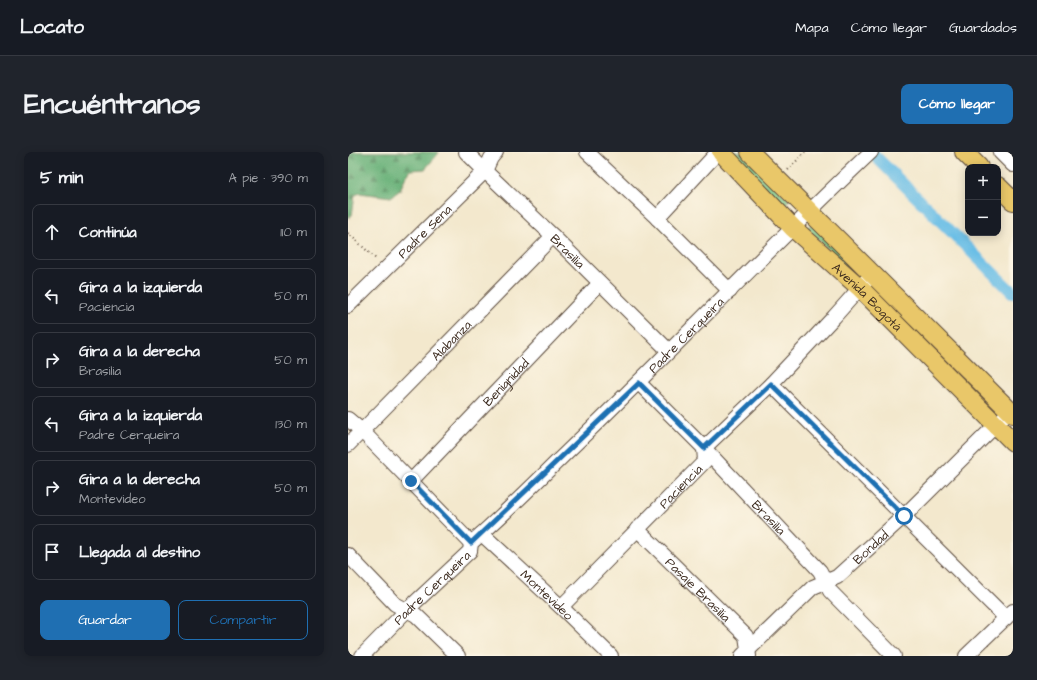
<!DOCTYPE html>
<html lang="es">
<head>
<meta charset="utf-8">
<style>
  :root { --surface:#171b24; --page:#20242c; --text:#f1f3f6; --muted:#9ea1a6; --line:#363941; --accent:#1f6fb2 }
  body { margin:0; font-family:"Architects Daughter",sans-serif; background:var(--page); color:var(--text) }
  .controls { position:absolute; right:12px; top:12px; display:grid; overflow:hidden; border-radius:8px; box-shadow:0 2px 10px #0003 }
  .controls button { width:36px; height:36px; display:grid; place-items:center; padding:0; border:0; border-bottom:1px solid var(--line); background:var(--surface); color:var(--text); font:20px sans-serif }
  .stop { position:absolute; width:12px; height:12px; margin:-9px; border:3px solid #1f6fb2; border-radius:50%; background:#fff }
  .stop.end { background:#1f6fb2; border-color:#fff; box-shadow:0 1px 4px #0008 }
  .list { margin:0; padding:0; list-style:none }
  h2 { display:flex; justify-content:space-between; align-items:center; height:52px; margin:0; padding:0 16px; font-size:17px }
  h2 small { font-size:13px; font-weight:400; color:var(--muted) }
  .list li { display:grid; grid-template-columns:26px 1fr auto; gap:12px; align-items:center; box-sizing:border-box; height:56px; margin:0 8px 8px; padding:0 8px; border:1px solid var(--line); border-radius:8px }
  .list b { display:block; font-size:15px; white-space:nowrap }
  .list p { margin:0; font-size:13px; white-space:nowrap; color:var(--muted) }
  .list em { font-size:13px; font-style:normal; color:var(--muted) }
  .actions { display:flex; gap:8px; padding:12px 16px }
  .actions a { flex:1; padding:9px 0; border:1px solid var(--accent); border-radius:8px; text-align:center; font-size:14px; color:var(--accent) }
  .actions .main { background:var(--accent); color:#fff }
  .icon { flex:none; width:22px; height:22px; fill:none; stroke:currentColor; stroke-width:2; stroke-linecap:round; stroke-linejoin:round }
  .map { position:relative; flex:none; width:665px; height:504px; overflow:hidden; border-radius:8px }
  header { display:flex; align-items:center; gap:24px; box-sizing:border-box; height:56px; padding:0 20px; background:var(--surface); border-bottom:1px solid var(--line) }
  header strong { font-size:19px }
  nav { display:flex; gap:22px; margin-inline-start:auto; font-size:14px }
  .intro { display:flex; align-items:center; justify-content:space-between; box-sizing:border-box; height:96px; padding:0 24px }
  h1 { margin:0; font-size:28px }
  .button { padding:10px 18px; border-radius:8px; background:var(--accent); color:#fff; font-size:14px; font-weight:700 }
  main { display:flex; gap:24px; padding:0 24px }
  aside { flex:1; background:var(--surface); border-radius:8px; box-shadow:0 2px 10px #0003 }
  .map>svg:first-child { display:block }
</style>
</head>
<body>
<header>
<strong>Locato</strong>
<nav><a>Mapa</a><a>Cómo llegar</a><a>Guardados</a></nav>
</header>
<div class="intro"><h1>Encuéntranos</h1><a class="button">Cómo llegar</a></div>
<main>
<aside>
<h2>5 min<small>A pie · 390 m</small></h2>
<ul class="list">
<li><svg class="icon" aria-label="ahead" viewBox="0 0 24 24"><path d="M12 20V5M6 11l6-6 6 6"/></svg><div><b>Continúa</b></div><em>110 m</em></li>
<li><svg class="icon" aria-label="left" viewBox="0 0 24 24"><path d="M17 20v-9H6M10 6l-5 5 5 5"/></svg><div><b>Gira a la izquierda</b><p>Paciencia</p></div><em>50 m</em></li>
<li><svg class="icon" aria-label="right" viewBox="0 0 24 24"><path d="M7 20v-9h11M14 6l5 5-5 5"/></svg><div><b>Gira a la derecha</b><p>Brasilia</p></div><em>50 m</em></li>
<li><svg class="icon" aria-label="left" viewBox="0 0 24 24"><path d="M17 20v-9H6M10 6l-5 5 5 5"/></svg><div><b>Gira a la izquierda</b><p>Padre Cerqueira</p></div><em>130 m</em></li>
<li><svg class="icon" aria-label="right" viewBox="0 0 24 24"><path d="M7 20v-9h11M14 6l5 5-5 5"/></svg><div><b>Gira a la derecha</b><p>Montevideo</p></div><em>50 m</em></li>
<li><svg class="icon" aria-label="arrive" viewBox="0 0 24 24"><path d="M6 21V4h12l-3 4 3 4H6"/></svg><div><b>Llegada al destino</b></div></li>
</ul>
<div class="actions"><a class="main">Guardar</a><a>Compartir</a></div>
</aside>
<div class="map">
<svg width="665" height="504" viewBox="0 0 665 504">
  <defs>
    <pattern id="grass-dots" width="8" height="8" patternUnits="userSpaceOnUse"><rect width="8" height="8" fill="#81ce8d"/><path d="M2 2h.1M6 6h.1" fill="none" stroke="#70b179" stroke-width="1.8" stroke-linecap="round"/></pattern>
    <pattern id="forest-firs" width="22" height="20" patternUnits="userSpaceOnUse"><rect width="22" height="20" fill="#68b178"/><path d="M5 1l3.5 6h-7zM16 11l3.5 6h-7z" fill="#579062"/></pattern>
  </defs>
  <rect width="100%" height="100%" fill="#fcf5e5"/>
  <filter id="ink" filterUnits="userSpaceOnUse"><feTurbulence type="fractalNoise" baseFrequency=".025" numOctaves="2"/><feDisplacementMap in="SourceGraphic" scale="8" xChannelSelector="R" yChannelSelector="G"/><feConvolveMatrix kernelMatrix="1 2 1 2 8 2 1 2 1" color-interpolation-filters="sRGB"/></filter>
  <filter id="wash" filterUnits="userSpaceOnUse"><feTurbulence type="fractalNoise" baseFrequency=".012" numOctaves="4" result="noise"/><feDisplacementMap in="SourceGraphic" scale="16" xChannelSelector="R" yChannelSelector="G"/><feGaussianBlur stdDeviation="0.9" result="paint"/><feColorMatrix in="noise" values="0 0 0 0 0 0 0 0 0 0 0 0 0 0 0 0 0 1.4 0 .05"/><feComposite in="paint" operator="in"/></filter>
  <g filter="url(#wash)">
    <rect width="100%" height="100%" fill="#f3e8cd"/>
    <g fill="url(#grass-dots)" stroke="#5e7c56">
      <polygon points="379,0 393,0 441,48 435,55"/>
      <polygon points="466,70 516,119 509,126 459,76"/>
    </g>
    <polygon fill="url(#forest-firs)" stroke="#526e4b" points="0,0 91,0 90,2 77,17 63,18 57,26 52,38 43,45 12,41 7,43 4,63 0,66"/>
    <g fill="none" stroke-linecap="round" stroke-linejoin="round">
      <polyline stroke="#69bee6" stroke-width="12" points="523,0 665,141"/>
    </g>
  </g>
  <g filter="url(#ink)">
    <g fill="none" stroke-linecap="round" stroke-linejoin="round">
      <defs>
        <g id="minor">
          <path id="s1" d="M118 0 137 19 205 84 321 199"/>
          <polyline points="239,0 309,66 382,139"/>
          <polyline points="652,0 665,13"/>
          <polyline points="309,66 370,0"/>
          <path id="s2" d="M0 154 137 19 143 6 148 0"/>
          <path id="s3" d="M291 231 356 296 472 419 482 439 546 504"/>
          <polyline points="423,232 658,466"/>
          <polyline points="0,267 14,279 123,391"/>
          <path id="s4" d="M0 293 205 84"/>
          <path id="s5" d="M63 329 252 131"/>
          <path id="s6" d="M289 377 398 484 401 504"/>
          <path id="s7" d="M134 382 213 455 263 504"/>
          <polyline points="0,403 47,452 68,463 110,504"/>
          <path id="s8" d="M213 455 357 309 356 296 423 232 486 165 519 128"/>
          <path id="s9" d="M14 504 59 458 122 399 123 391C157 362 188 330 220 299 322 201 420 97 523 0"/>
          <path id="s10" d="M394 504 465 435 489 425 556 364 662 259"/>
          <polyline points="618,504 665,459"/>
        </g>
        <g id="major">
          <path id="s11" d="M373 0 445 76 511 135 665 290"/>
          <polyline points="402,0 665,262"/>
          <polyline points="616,0 631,15"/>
          <polyline points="650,34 665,49"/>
        </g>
      </defs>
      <use href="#minor" stroke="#574638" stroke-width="16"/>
      <use href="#major" stroke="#574638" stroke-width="20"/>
      <g stroke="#574638" stroke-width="2" stroke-dasharray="1 3" stroke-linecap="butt">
        <polyline points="440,18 457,0"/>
        <polyline points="0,81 29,108"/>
      </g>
      <use href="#minor" stroke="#fff" stroke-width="14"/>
      <use href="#major" stroke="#e9c769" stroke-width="18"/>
    </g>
  </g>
  <g fill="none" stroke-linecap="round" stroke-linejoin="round" filter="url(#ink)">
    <polyline stroke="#1f6fb2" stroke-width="5" points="63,329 123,391 291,231 356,296 423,232 556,364"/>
  </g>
  <g text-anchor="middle" stroke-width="3" stroke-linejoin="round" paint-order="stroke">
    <g font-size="13" fill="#3b2a1e" stroke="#fcf5e5">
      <text dy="5" stroke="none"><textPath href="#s2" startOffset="107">Padre Sena</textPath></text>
      <text dy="5" stroke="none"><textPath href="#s1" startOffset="142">Brasilia</textPath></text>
      <text dy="5" stroke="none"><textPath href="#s11" startOffset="206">Avenida Bogotá</textPath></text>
      <text dy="5" stroke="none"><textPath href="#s9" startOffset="458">Padre Cerqueira</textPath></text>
      <text dy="5" stroke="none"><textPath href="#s4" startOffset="147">Alabanza</textPath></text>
      <text dy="5" stroke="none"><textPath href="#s5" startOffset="137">Benignidad</textPath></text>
      <text dy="5" stroke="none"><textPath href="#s8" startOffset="170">Paciencia</textPath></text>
      <text dy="5" stroke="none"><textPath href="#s3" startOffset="187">Brasilia</textPath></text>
      <text dy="5" stroke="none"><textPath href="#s10" startOffset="170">Bondad</textPath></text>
      <text dy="5" stroke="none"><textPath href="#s9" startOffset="98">Padre Cerqueira</textPath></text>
      <text dy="5" stroke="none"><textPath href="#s6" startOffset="86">Pasaje Brasilia</textPath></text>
      <text dy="5" stroke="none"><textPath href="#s7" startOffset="89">Montevideo</textPath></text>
    </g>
  </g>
</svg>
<div class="controls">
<button>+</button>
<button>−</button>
</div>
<div class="stop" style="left:556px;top:364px"></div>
<div class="stop end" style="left:63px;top:329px"></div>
</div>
</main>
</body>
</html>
